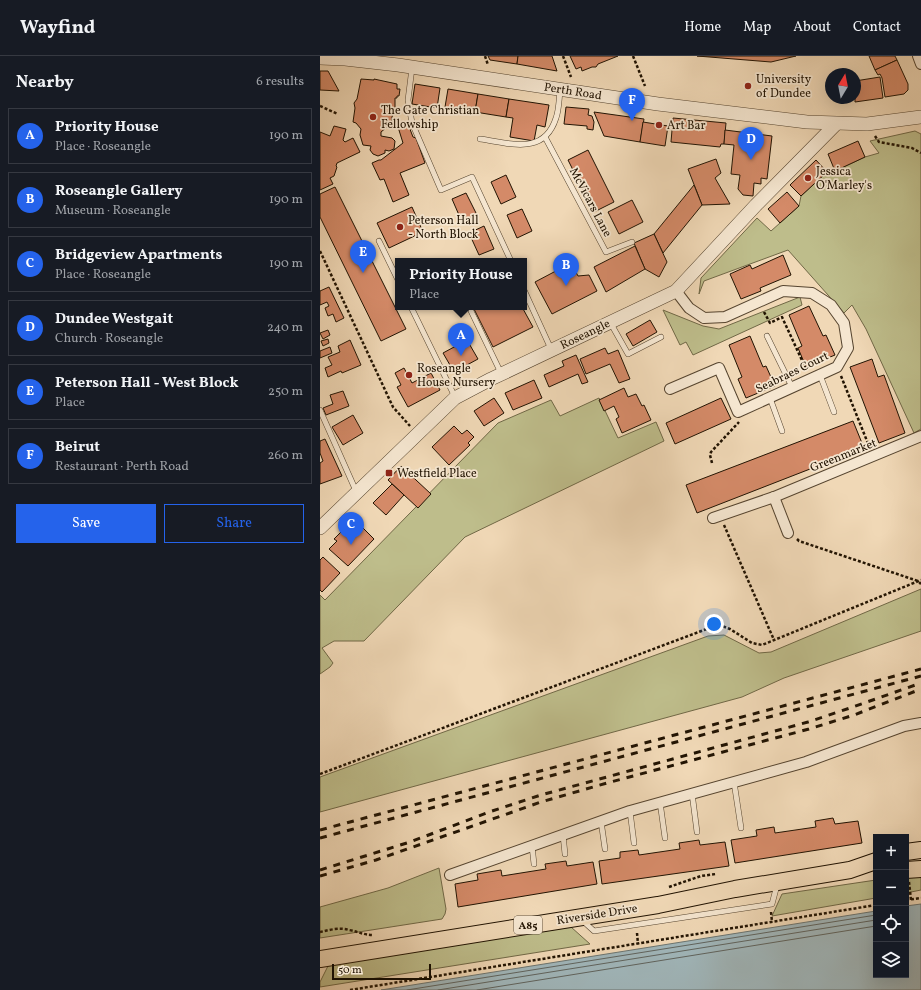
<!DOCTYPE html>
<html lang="en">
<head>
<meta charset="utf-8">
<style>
  :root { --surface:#171b24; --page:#242831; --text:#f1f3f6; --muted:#9ea1a6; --line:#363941; --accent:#2563eb }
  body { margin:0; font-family:Vollkorn,serif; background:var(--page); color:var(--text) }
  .controls { position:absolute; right:12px; bottom:12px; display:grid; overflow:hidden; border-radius:0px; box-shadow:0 4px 16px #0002 }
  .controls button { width:36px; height:36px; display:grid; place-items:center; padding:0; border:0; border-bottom:1px solid var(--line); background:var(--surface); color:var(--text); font:20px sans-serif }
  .compass { position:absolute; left:505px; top:12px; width:36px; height:36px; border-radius:50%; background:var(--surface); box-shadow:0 4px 16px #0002; rotate:10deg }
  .scale { position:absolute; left:12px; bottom:10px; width:99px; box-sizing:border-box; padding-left:4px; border:2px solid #211302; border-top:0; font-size:11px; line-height:14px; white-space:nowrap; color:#211302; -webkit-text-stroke:3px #f5e6d0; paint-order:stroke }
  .you { position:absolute; left:394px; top:568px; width:14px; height:14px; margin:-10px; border:3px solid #fff; border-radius:50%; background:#1a73e8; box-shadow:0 0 0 6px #1a73e833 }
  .badge { display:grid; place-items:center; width:26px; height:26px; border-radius:50%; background:var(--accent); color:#fff; font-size:13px; font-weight:700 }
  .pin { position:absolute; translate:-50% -33px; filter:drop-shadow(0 1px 2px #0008) }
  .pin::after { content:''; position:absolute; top:21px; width:14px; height:12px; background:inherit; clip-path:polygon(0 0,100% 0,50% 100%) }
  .popup { position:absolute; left:75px; top:202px; width:132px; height:52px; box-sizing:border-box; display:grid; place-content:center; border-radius:0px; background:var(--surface); filter:drop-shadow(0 1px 3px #0005); font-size:13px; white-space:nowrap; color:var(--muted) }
  .popup b { font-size:15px; color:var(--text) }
  .popup::after { content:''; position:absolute; left:50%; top:100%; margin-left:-8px; border:8px solid transparent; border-top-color:var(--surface) }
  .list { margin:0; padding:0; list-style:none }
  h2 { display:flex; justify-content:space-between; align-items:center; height:52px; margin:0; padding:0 16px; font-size:17px }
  h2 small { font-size:13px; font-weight:400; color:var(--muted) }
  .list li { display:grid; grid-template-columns:26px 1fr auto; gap:12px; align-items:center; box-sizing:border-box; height:56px; margin:0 8px 8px; padding:0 8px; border:1px solid var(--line); border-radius:0px }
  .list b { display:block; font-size:15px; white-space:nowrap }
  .list p { margin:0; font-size:13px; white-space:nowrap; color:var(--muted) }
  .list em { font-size:13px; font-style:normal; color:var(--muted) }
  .actions { display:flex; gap:8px; padding:12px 16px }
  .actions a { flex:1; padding:9px 0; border:1px solid var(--accent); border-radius:0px; text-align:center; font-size:14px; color:var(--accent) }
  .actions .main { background:var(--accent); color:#fff }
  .icon { flex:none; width:22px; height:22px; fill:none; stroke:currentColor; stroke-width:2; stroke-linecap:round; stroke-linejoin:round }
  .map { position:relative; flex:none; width:601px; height:934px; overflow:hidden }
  header { display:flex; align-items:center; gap:24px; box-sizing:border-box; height:56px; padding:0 20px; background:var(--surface); border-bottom:1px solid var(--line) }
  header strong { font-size:19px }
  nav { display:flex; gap:22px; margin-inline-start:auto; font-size:14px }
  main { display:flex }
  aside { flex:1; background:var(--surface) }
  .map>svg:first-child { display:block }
</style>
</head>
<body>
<header>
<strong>Wayfind</strong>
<nav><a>Home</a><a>Map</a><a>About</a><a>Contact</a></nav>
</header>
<main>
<aside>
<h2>Nearby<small>6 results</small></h2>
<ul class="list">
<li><span class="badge">A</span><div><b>Priority House</b><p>Place · Roseangle</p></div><em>190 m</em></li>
<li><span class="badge">B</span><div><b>Roseangle Gallery</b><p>Museum · Roseangle</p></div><em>190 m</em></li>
<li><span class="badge">C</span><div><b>Bridgeview Apartments</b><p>Place · Roseangle</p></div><em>190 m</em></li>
<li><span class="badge">D</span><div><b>Dundee Westgait</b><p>Church · Roseangle</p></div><em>240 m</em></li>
<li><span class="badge">E</span><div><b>Peterson Hall - West Block</b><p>Place</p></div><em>250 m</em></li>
<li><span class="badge">F</span><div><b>Beirut</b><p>Restaurant · Perth Road</p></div><em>260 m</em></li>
</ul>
<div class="actions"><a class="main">Save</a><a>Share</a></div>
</aside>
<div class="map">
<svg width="601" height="934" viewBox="0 0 601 934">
  <rect width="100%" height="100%" fill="#f0d8b6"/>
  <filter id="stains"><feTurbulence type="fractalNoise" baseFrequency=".005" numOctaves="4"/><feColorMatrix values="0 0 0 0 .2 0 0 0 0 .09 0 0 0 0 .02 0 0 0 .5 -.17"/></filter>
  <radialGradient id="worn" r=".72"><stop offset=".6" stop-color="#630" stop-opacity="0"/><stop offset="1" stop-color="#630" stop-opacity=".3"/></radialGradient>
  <g fill="#bebd8b" stroke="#706846">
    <polygon points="595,75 601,78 601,373 594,377 546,273 532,249 524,257 468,194 384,225 379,238 381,222 437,162 451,175 479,150 481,140 507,116 515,115 545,101 559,97 550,85"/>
    <polygon points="480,241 482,249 373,299 366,286 360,289 343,254 383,270 399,273"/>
    <polygon points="279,342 298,382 336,366 344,385 145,481 44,585 14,585 2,592 13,607 10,611 0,618 0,539 5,544 178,367 231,344 240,360"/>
    <polygon points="601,533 601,575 464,622 422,641 0,756 0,721 388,580 404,579 439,597 451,596"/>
    <polygon points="119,812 126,853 125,858 122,863 0,882 0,851 68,832"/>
    <polygon points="601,817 601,834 586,837 586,819"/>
    <polygon points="556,824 556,842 452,860 462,838"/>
    <polygon points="251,871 270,888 0,931 0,926 9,908"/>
  </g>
  <polygon fill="#a0b6ba" stroke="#6d7570" points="601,848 601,934 61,934 556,855 556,919 586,919 586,850"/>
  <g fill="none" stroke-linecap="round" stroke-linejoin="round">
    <g stroke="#60645e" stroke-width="1">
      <polyline points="87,934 556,859"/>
      <polyline points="118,934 556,864"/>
      <polyline points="157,934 556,870"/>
    </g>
  </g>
  <g fill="#d48a68" stroke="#211302">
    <polygon points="168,0 198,0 197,8 170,4"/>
    <polygon points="198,0 232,0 237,15 197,8"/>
    <polygon points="250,0 298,0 278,8 276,11 272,11 262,15 261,11 256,13"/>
    <polygon points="377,0 476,0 451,6"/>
    <polygon points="549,0 575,0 577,4 555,14"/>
    <polygon points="577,4 588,28 588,34 584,38 565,41 562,22 560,18 558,19 555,14"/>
    <polygon points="0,15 8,15 19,35 0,34"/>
    <polygon points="560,21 563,42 535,46 535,25"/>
    <polygon points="41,23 54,24 54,23 77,28 77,33 80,33 79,40 77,40 77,42 75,42 75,53 73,56 70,72 67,71 61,76 61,80 72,82 75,85 74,93 69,95 65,94 65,97 58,100 53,98 50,94 51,90 43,89 40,79 41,73 36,67 33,66 35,52 34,47 37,43"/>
    <polygon points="95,28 120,32 117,52 92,48"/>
    <polygon points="128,33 158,38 155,56 125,51"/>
    <polygon points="158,38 189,43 186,61 155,56"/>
    <polygon points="189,43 229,49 225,71 217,69 214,85 190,81 193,62 186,61"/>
    <polygon points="246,51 269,53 268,59 272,60 274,66 273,74 267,73 267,70 244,68"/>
    <polygon points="274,56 324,63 320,86 284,80"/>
    <polygon points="353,62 406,67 404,88 401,88 400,91 351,86"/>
    <polygon points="323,66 348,70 345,90 320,86"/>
    <polygon points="88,68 93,81 96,82 105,107 80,117 89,139 73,146 64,123 60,124 52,107 59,104 61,104 83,87 78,71"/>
    <polygon points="14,70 26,73 23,84 25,86 33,82 40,96 17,107 16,110 17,111 14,120 10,122 13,128 0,134 0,76 10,80"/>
    <polygon points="405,74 452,80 447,123 441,122 441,128 434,127 433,140 423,139 418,133 420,119 411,118 414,89 404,88"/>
    <polygon points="538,85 545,101 515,115 508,98"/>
    <polygon points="268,94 294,146 274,156 248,104"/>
    <polygon points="396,103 401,117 395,122 410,148 382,149 368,113"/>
    <polygon points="496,104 507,116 481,140 470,129"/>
    <polygon points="186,119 196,141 181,148 171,126"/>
    <polygon points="374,129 382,149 343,197 334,178"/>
    <polygon points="15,131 86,273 61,285 0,161 0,138"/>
    <polygon points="467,136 479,150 460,167 448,153"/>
    <polygon points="146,137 157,159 142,166 132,143"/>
    <polygon points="312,144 323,166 299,178 288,156"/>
    <polygon points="92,151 103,176 69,192 57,167"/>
    <polygon points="202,153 212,175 197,182 187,159"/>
    <polygon points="164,170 174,193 159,199 149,177"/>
    <polygon points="334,178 347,206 339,221 325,213 314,187"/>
    <polygon points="315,190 325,213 286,236 274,211"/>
    <polygon points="463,199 471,219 440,232 441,235 421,243 410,218 430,209 432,213"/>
    <polygon points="251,207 258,220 269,219 277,235 232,258 215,226"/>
    <polygon points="9,231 24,262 16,266 13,258 8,260 5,252 9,250 7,246 0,249 0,235"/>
    <polygon points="489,250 503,280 506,279 515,299 486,311 478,292 482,290 469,259"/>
    <polygon points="153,251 202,251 213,271 173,291"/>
    <polygon points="330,264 337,276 313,290 306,278"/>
    <polygon points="8,274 10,279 3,283 0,277"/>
    <polygon points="430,280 443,311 446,310 455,330 426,342 418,323 422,321 409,289"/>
    <polygon points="8,283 9,287 3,290 1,285"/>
    <polygon points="30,284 41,309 22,317 21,315 8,321 5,312 12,309 8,301 20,296 18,290"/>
    <polygon points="147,284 158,303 134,316 123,297"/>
    <polygon points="10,291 12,297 0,302 0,295"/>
    <polygon points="285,292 288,298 298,294 310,323 299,327 290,308 266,318 260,303"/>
    <polygon points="256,299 268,326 262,328 258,318 229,331 224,319 244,310 242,305"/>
    <polygon points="552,303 558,321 564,319 585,377 559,387 530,311"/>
    <polygon points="84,312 92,327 111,317 120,334 88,351 77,331 81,329 75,317"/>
    <polygon points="214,324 222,342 193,354 185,337"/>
    <polygon points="304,332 308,341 316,338 322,350 324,349 331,364 302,377 296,363 299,361 294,350 284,355 279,344"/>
    <polygon points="23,335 29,350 6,359 3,352 13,348 10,339"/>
    <polygon points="174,342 184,357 164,370 154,355"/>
    <polygon points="401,342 411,363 355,388 346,367"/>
    <polygon points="33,359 43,377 23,389 12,371"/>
    <polygon points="533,365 544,392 377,457 366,429"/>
    <polygon points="134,370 142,378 147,374 154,381 148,387 150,389 129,409 112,391"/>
    <polygon points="5,383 22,420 0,428 0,407 3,405 0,397 0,385"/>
    <polygon points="81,410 111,438 98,452 68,424"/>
    <polygon points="72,428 84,439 66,459 53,447"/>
    <polygon points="36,465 54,483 28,510 9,493 17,485 14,483 27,470 29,472"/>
    <polygon points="3,501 20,517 2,536 0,534 0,504"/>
    <polygon points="513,762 515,768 538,765 542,787 415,807 411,784 437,780 436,774 454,771 455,777 496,771 495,765"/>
    <polygon points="379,784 380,789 405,786 409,810 282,828 279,805 300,802 300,796 318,794 319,799 360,793 359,787"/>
    <polygon points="246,805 247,810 273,806 277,828 138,851 135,828 158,824 157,818 181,814 182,820 226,813 225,808"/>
  </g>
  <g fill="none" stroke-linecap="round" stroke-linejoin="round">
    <defs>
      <g id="service">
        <polyline points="92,12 88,44 92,67 121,134 152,121 191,205"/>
        <polyline points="225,81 286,196 312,186"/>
        <path d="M160 83C190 87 224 100 236 62 239 54 239 43 240 35"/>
        <polyline points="59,185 78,224"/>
        <polyline points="204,234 231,293"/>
        <polyline points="91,251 135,341"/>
        <polyline points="151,251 151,255 181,317"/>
        <polyline points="290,266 308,298 341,281"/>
        <polyline points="447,280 472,331"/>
        <polyline points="500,319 514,356"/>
        <polyline points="450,342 462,375"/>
        <polyline points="0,354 36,435"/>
        <polyline points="414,726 421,772"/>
        <polyline points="372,737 377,776"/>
        <polyline points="340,746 345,782"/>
        <polyline points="310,755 314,787"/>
        <polyline points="281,765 285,793"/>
        <polyline points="243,779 245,798"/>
        <polyline points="212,790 214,808"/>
        <polyline points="263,865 274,875 452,848 457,829"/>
      </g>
      <g id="minor">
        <polyline points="598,0 601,8"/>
        <polyline points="350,333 399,312 418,356 517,311 528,292 524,267 511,249 492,237 463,235 405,261 384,262 369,252 356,235"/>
        <polyline points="454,441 468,477"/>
        <polyline points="393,462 454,441 601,380"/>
        <polyline points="130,819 310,755 486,706 584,670 601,667"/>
      </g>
      <g id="tertiary">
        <polyline points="0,2 25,3 78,9 338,48 487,66 547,68 601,61"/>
        <polyline points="0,472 135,342 171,323 356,235 436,149 516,68"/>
      </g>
      <g id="primary">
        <polyline points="586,796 601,794"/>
        <polyline points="586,814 601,813"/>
        <polyline points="0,903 338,849 415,833 530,814 556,805"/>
      </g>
    </defs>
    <use href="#service" stroke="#55442f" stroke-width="6"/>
    <use href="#minor" stroke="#55442f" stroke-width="12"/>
    <use href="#tertiary" stroke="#55442f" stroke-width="14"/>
    <use href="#primary" stroke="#211302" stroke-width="18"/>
    <g stroke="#211302" stroke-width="2.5" stroke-dasharray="3 2" stroke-linecap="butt">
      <polyline points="165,0 168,9"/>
      <polyline points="243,0 251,21"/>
      <polyline points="313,0 325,30"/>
      <polyline points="0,50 18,58"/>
      <polyline points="555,80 559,86 592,92 601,97"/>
      <polyline points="0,195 73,351 90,370"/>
      <polyline points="444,256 450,267 462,261 486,313"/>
      <polyline points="521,320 549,390"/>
      <polyline points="392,407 390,399 391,396 419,366"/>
      <polyline points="404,469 454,584"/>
      <polyline points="477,483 479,485 598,525 601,528"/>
      <polyline points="0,718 392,571 402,570 410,573 432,587 442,589 601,524"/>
      <polyline points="589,826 591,844"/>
      <polyline points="349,831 381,820 396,818"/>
      <polyline points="586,844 601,842"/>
      <polyline points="451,856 452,866"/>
      <path d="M0 876C9 874 20 871 29 874 39 876 44 879 54 879"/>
      <polyline points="317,877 318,888"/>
      <polyline points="30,934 556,849"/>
    </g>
    <use href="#service" stroke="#f5e6d0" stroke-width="5"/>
    <use href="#minor" stroke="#f5e6d0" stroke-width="10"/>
    <use href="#tertiary" stroke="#f5e6d0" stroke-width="13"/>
    <use href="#primary" stroke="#f0d8b6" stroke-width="16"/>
    <g stroke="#211302" stroke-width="3" stroke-dasharray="7 7" stroke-linecap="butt">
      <polyline points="0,774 601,613"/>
      <polyline points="0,782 601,620"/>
      <polyline points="0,814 90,786 172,755 221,739 488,666 530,652 601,627"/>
      <polyline points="0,820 56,804 221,746 287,727 489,673 534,659 601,633"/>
    </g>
  </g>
  <g fill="#8f2418" stroke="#f5e6d0" stroke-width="1.5">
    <circle cx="428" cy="30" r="4"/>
    <circle cx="53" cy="61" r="4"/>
    <circle cx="339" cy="69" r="4"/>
    <circle cx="488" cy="122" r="4"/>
    <circle cx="80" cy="171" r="4"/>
    <circle cx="89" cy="319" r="4"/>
    <rect x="65" y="413" width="8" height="8" rx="2"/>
  </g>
  <g text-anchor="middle" stroke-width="3.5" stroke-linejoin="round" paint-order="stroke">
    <rect fill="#f5e6d0" stroke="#615240" stroke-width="1" x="194" y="860" width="28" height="18" rx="3"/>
    <g font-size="11" font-weight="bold" fill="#211302">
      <text x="208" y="873">A85</text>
    </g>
    <g font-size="12" fill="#211302" stroke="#f5e6d0" text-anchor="start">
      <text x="436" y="27">University<tspan x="436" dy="14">of Dundee</tspan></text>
      <text x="61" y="58">The Gate Christian<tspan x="61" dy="14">Fellowship</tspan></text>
      <text x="347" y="73">Art Bar</text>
      <text x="496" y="119">Jessica<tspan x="496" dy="14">O'Marley's</tspan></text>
      <text x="88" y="168">Peterson Hall<tspan x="88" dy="14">- North Block</tspan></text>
      <text x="97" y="316">Roseangle<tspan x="97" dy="14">House Nursery</tspan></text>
      <text x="77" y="421">Westfield Place</text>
    </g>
    <g font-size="12" fill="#211302" stroke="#f5e6d0">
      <text transform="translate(253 35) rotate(9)" y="4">Perth Road</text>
      <text transform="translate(271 146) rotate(62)" y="4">McVicars Lane</text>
      <text transform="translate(265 278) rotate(-26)" y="4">Roseangle</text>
      <text transform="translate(472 316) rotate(-26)" y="4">Seabraes Court</text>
      <text transform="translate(523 399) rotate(-22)" y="4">Greenmarket</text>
      <text transform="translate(277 858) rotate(-9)" y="4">Riverside Drive</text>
    </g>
  </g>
  <rect width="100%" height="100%" filter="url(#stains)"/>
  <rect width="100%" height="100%" fill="url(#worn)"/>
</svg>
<div class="controls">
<button>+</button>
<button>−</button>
<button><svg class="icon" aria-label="locate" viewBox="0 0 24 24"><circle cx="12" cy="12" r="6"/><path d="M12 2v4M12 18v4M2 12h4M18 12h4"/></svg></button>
<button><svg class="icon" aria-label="layers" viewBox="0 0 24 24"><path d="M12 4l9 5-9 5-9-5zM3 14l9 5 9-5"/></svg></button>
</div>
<svg class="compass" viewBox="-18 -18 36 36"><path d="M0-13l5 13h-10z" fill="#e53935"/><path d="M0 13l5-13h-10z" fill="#9ea1a6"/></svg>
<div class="scale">50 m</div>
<div class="you"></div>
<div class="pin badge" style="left:141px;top:300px">A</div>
<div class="popup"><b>Priority House</b>Place</div>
<div class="pin badge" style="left:246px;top:230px">B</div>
<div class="pin badge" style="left:31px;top:489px">C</div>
<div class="pin badge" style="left:431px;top:104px">D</div>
<div class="pin badge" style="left:43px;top:217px">E</div>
<div class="pin badge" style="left:312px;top:65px">F</div>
</div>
</main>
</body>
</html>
